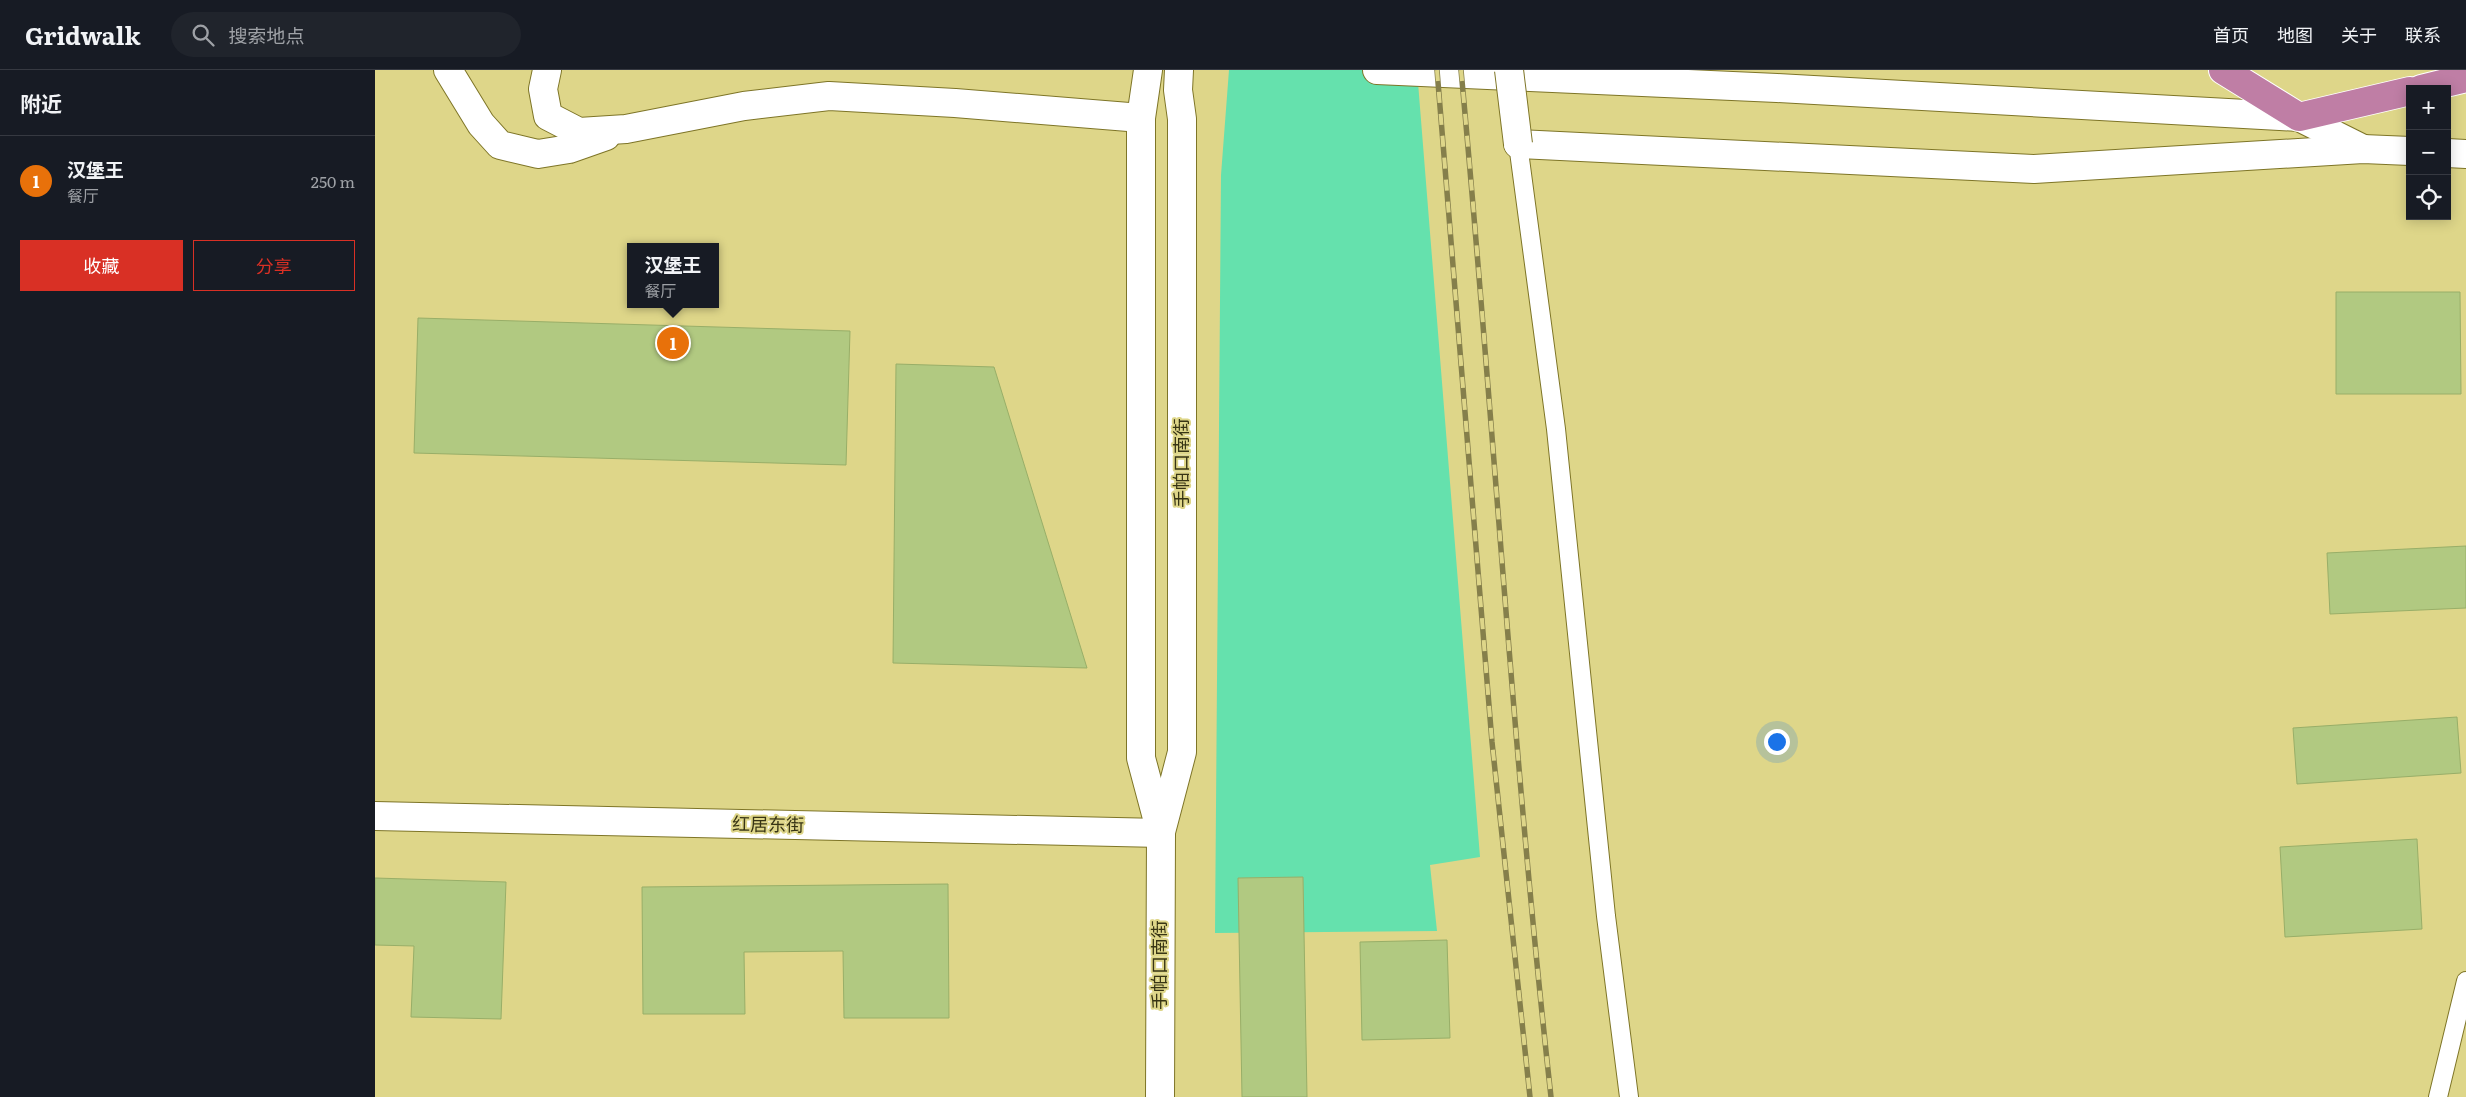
<!DOCTYPE html>
<html lang="zh">
<head>
<meta charset="utf-8">
<style>
  :root { --surface:#171b24; --page:#20242c; --text:#f1f3f6; --muted:#9ea1a6; --line:#363941; --accent:#d93025 }
  body { margin:0; font-family:Literata,"Noto Sans SC",serif; background:var(--page); color:var(--text) }
  .controls { position:absolute; right:15px; top:15px; display:grid; overflow:hidden; border-radius:0px; box-shadow:0 2px 12px #0003 }
  .controls button { width:45px; height:45px; display:grid; place-items:center; padding:0; border:0; border-bottom:1px solid var(--line); background:var(--surface); color:var(--text); font:25px sans-serif }
  .you { position:absolute; left:1401px; top:671px; width:18px; height:18px; margin:-12px; border:4px solid #fff; border-radius:50%; background:#1a73e8; box-shadow:0 0 0 8px #1a73e833 }
  .badge { display:grid; place-items:center; width:32px; height:32px; border-radius:50%; background:var(--accent); color:#fff; font-size:16px; font-weight:700 }
  .pin { position:absolute; translate:-50% -50%; border:2px solid #fff; box-shadow:0 1px 5px #0006 }
  .popup { position:absolute; left:252px; top:173px; width:92px; height:65px; box-sizing:border-box; display:grid; place-content:center; border-radius:0px; background:var(--surface); filter:drop-shadow(0 1px 4px #0005); font-size:16px; white-space:nowrap; color:var(--muted) }
  .popup b { font-size:19px; color:var(--text) }
  .popup::after { content:''; position:absolute; left:50%; top:100%; margin-left:-10px; border:10px solid transparent; border-top-color:var(--surface) }
  .list { margin:0; padding:0; list-style:none }
  h2 { display:flex; justify-content:space-between; align-items:center; height:65px; margin:0; padding:0 20px; font-size:21px }
  h2 small { font-size:16px; font-weight:400; color:var(--muted) }
  .list li { display:grid; grid-template-columns:32px 1fr auto; gap:15px; align-items:center; box-sizing:border-box; height:90px; padding:0 20px; border-top:1px solid var(--line) }
  .list b { display:block; font-size:19px; white-space:nowrap }
  .list p { margin:0; font-size:16px; white-space:nowrap; color:var(--muted) }
  .list em { font-size:16px; font-style:normal; color:var(--muted) }
  .actions { display:flex; gap:10px; padding:15px 20px }
  .actions a { flex:1; padding:11px 0; border:1px solid var(--accent); border-radius:0px; text-align:center; font-size:18px; color:var(--accent) }
  .actions .main { background:var(--accent); color:#fff }
  .icon { flex:none; width:28px; height:28px; fill:none; stroke:currentColor; stroke-width:2; stroke-linecap:round; stroke-linejoin:round }
  .map { position:relative; flex:none; width:2091px; height:1027px; overflow:hidden }
  header { display:flex; align-items:center; gap:30px; box-sizing:border-box; height:70px; padding:0 25px; background:var(--surface); border-bottom:1px solid var(--line) }
  header strong { font-size:24px }
  nav { display:flex; gap:28px; margin-inline-start:auto; font-size:18px }
  .search { width:350px; height:45px; background:var(--page); display:flex; align-items:center; gap:12px; box-sizing:border-box; padding:0 18px; border-radius:28px; color:var(--muted); font-size:19px }
  main { display:flex }
  aside { flex:1; background:var(--surface) }
  .map>svg:first-child { display:block }
</style>
</head>
<body>
<header>
<strong>Gridwalk</strong>
<div class="search"><svg class="icon" aria-label="search" viewBox="0 0 24 24"><circle cx="10" cy="10" r="6"/><path d="M15 15l6 6"/></svg>搜索地点</div>
<nav><a>首页</a><a>地图</a><a>关于</a><a>联系</a></nav>
</header>
<main>
<aside>
<h2>附近<small></small></h2>
<ul class="list">
<li><span class="badge" style="background:#e8710a">1</span><div><b>汉堡王</b><p>餐厅</p></div><em>250 m</em></li>
</ul>
<div class="actions"><a class="main">收藏</a><a>分享</a></div>
</aside>
<div class="map">
<svg width="2091" height="1027" viewBox="0 0 2091 1027">
  <rect width="100%" height="100%" fill="#ded689"/>
  <polygon fill="#65e1ad" points="854,0 1042,0 1105,787 1055,795 1062,861 840,863 846,105"/>
  <g fill="#b1c981" stroke="#98ae68">
    <polygon points="1961,222 2085,222 2086,324 1961,324"/>
    <polygon points="43,248 475,261 471,395 39,383"/>
    <polygon points="521,294 619,297 712,598 518,593"/>
    <polygon points="2091,476 2091,538 1955,544 1952,483"/>
    <polygon points="2082,647 2086,703 1922,714 1918,658"/>
    <polygon points="2042,769 2047,859 1910,867 1905,777"/>
    <polygon points="928,807 932,1027 867,1027 863,808"/>
    <polygon points="0,808 131,812 126,949 36,947 39,876 0,875"/>
    <polygon points="573,814 574,948 469,948 468,881 369,882 370,944 268,944 267,817"/>
    <polygon points="1072,870 1075,968 987,970 985,872"/>
  </g>
  <g fill="none" stroke-linecap="round" stroke-linejoin="round">
    <defs>
      <g id="lane">
        <polyline points="1143,74 1181,359 1231,846 1254,1027"/>
        <polyline points="2063,1027 2091,911"/>
      </g>
      <g id="secondary">
        <polyline points="73,0 106,54 125,75 163,84 194,79 231,66"/>
        <polyline points="172,0 168,19 173,46 204,62 251,59 369,36 454,26 580,33 766,48"/>
        <polyline points="773,0 766,48 766,688 786,763 785,1027"/>
        <polyline points="1002,0 1402,18 1924,47 1988,79"/>
        <polyline points="1143,74 1659,99 1988,79 2035,81"/>
        <polyline points="2072,83 2091,84"/>
        <polyline points="0,746 786,763"/>
        <polyline points="786,762 807,682 807,49 803,20 804,0"/>
      </g>
      <g id="highway">
        <polyline points="1848,0 1924,47 2035,21"/>
        <polyline points="2046,19 2091,8"/>
      </g>
    </defs>
    <use href="#lane" stroke="#7e7527" stroke-width="20"/>
    <use href="#secondary" stroke="#7e7527" stroke-width="30"/>
    <use href="#highway" stroke="#fff" stroke-width="30"/>
    <use href="#lane" stroke="#fff" stroke-width="18"/>
    <use href="#secondary" stroke="#fff" stroke-width="28"/>
    <use href="#highway" stroke="#bf7ea5" stroke-width="28"/>
    <defs>
      <g id="rail">
        <polyline points="1062,0 1117,672 1155,1027"/>
        <path d="M1086 0C1118 342 1138 686 1176 1027"/>
      </g>
    </defs>
    <use href="#rail" stroke="#857f4b" stroke-width="5.5"/>
    <use href="#rail" stroke="#ded689" stroke-width="4" stroke-dasharray="11" stroke-linecap="butt"/>
    <defs>
      <polyline id="secondary-bridge" points="1134,0 1143,74"/>
    </defs>
    <use href="#secondary-bridge" stroke="#7e7527" stroke-width="30" stroke-linecap="butt"/>
    <use href="#secondary-bridge" stroke="#fff" stroke-width="28"/>
  </g>
  <g text-anchor="middle" stroke-width="4" stroke-linejoin="round" paint-order="stroke">
    <g font-size="18" fill="#373414" stroke="#ded689">
      <text transform="translate(807 393) rotate(-90)" y="6">手帕口南街</text>
      <text transform="translate(393 755) rotate(1)" y="6">红居东街</text>
      <text transform="translate(785 895) rotate(-90)" y="6">手帕口南街</text>
    </g>
  </g>
</svg>
<div class="controls">
<button>+</button>
<button>−</button>
<button><svg class="icon" aria-label="locate" viewBox="0 0 24 24"><circle cx="12" cy="12" r="6"/><path d="M12 2v4M12 18v4M2 12h4M18 12h4"/></svg></button>
</div>
<div class="you"></div>
<div class="pin badge" style="left:298px;top:273px;background:#e8710a">1</div>
<div class="popup"><b>汉堡王</b>餐厅</div>
</div>
</main>
</body>
</html>
